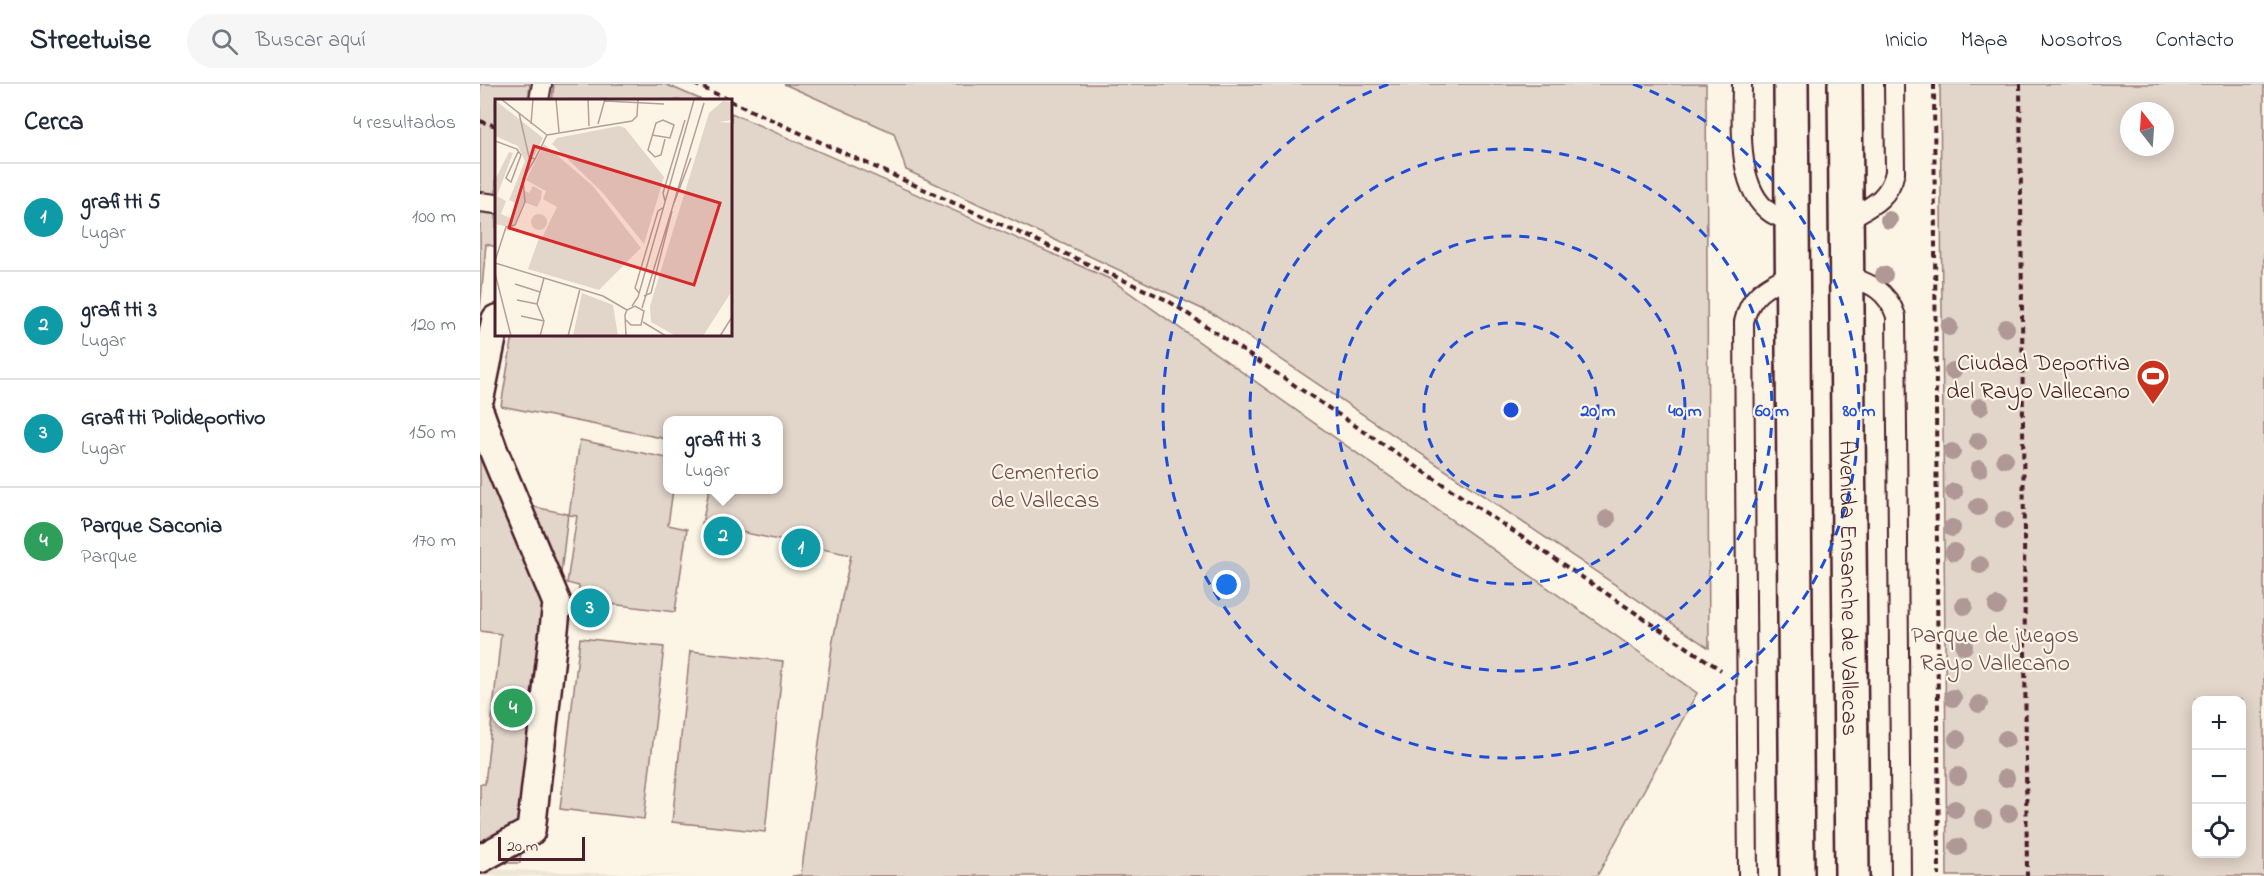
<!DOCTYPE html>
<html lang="es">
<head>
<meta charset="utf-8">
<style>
  :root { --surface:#fff; --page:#f6f6f7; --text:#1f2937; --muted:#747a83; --line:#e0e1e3; --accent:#0b8043 }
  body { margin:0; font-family:"Indie Flower",sans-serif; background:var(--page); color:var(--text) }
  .controls { position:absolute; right:18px; bottom:18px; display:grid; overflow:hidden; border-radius:12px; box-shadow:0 3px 15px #0003 }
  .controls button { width:54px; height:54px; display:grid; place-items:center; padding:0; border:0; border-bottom:2px solid var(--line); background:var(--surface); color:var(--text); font:30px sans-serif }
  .compass { position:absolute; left:1640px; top:18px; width:54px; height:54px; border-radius:50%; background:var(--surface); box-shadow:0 3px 15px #0003; rotate:343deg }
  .scale { position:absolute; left:18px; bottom:15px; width:87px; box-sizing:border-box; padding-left:6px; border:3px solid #4a1f2b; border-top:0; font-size:16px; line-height:21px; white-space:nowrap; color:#4a1f2b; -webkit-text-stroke:4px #fcf5e5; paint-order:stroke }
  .you { position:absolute; left:747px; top:501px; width:21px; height:21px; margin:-15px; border:4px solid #fff; border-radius:50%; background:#1a73e8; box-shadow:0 0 0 9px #1a73e833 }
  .badge { display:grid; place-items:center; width:39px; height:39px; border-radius:50%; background:var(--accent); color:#fff; font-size:20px; font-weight:700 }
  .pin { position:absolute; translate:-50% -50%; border:3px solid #fff; box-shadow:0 2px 6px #0006 }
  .popup { position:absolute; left:183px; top:332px; width:120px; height:78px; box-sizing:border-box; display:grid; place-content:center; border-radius:12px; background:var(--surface); filter:drop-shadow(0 2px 4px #0005); font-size:20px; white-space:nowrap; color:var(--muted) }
  .popup b { font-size:22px; color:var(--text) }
  .popup::after { content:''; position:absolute; left:50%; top:100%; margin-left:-12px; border:12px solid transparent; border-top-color:var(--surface) }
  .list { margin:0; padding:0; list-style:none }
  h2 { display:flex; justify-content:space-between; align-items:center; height:78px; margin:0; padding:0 24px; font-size:26px }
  h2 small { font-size:20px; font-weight:400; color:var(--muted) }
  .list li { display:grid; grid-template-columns:39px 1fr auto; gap:18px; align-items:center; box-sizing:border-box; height:108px; padding:0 24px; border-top:2px solid var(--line) }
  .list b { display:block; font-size:22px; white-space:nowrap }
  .list p { margin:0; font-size:20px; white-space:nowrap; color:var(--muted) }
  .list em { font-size:20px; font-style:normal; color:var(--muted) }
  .icon { flex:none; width:33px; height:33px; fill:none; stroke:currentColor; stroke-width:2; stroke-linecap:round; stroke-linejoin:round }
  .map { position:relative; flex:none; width:1784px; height:792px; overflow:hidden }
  header { display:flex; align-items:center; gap:36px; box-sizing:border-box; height:84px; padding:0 30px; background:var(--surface); border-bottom:2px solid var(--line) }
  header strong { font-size:28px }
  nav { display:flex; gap:33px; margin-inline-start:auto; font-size:21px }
  .search { width:420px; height:54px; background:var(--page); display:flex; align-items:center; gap:15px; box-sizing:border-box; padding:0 21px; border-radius:33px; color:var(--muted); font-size:22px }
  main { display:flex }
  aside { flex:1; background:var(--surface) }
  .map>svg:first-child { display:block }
</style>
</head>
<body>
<header>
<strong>Streetwise</strong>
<div class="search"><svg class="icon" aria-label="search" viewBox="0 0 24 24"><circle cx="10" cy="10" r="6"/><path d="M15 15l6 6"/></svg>Buscar aquí</div>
<nav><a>Inicio</a><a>Mapa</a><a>Nosotros</a><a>Contacto</a></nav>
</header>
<main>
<aside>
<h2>Cerca<small>4 resultados</small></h2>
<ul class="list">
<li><span class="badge" style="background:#0f9aa8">1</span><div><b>grafitti 5</b><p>Lugar</p></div><em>100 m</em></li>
<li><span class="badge" style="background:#0f9aa8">2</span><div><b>grafitti 3</b><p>Lugar</p></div><em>120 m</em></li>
<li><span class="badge" style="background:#0f9aa8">3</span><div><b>Grafitti Polideportivo</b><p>Lugar</p></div><em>150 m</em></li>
<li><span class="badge" style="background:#2e9e5b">4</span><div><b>Parque Saconia</b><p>Parque</p></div><em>170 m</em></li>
</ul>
</aside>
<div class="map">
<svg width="1784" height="792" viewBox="0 0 1784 792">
  <rect width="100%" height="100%" fill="#fcf5e5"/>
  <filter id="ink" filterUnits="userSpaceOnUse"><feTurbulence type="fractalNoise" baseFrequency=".0167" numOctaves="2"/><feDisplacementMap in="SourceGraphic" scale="12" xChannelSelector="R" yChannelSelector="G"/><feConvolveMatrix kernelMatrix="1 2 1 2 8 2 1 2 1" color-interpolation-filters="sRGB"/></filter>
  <g filter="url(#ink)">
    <polygon fill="#eee5d7" points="0,785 215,792 0,792"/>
    <g fill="#e2d5ca" stroke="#967a7a" stroke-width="1.5" fill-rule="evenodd">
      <polygon points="0,0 50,0 48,16 16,16 16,163 6,160 0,226"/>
      <polygon points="74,0 185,0 222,16 72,16"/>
      <polygon points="304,0 1226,0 1229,564 737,232 426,86 414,49"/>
      <path d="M1460 0H1784V792H1467ZM1649 27H1685V63H1649ZM1762 616V770H1716V616Z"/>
      <polygon points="251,29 630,195 1217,609 1117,792 312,792 321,791 353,556 371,471 222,440 229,406 298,406 298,336 188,336 187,355 21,322 33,251 250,250"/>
      <polygon points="100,356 187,374 188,406 193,406 188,441 207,445 195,528 98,516 99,502 87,499 97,432 89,431"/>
      <polygon points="0,368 21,416 88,430 77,523 63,521 40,779 0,779 0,700 5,700 21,550 0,547"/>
      <polygon points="100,554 184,563 164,735 80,725"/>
      <polygon points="210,567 303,577 285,748 192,738"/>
    </g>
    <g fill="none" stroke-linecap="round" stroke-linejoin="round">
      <defs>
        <g id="service">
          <path d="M1262 0C1262 37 1255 105 1291 129 1297 133 1305 135 1312 138"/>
          <polyline points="59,16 62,0"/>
          <polyline points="0,118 16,120"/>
          <path d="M1367 136C1389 123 1409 116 1415 88L1414 0"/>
          <path d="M1367 191C1391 200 1407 206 1416 232L1421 792"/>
          <path d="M1268 792 1264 238C1270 209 1288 202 1312 189"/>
        </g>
        <g id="pedestrian">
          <polyline points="0,313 16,235"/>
          <polyline points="0,329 14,368 77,519 51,747 0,775"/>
        </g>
        <g id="primary">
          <polyline points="1311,0 1317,792"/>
          <path id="s1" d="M1365 0 1372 792"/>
        </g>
      </defs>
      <use href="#service" stroke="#4a1f2b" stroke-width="22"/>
      <use href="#pedestrian" stroke="#4a1f2b" stroke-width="32"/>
      <use href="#primary" stroke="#4a1f2b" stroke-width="38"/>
      <g stroke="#4a1f2b" stroke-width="4" stroke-dasharray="6 4.5" stroke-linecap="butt">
        <polyline points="214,0 250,16"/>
        <polyline points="1454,0 1459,792"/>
        <polyline points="1540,0 1547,792"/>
        <polyline points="250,17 687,216 1241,586"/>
        <polyline points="0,37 16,42"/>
      </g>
      <use href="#service" stroke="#fcf5e5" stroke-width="18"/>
      <use href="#pedestrian" stroke="#fcf5e5" stroke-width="27"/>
      <use href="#primary" stroke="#fcf5e5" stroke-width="33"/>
    </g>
    <g fill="#af9895">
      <circle cx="1409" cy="136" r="9"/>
      <circle cx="1404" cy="191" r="9"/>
      <circle cx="1469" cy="243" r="9"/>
      <circle cx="1526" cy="244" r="9"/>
      <circle cx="1473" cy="287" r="9"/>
      <circle cx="1500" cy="323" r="9"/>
      <circle cx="1498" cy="357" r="9"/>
      <circle cx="1472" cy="368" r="9"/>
      <circle cx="1525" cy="375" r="9"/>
      <circle cx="1499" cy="385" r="9"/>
      <circle cx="1474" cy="408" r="9"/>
      <circle cx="1498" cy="423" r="9"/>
      <circle cx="1127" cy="435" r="9"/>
      <circle cx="1524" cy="436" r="9"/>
      <circle cx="1472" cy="444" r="9"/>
      <circle cx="1474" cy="468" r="9"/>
      <circle cx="1500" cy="481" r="9"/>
      <circle cx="1484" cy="522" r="9"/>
      <circle cx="1517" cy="522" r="9"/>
      <circle cx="1484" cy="562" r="9"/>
      <circle cx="1473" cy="614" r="9"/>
      <circle cx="1499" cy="620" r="9"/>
      <circle cx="1477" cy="655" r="9"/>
      <circle cx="1526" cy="655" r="9"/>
      <circle cx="1478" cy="692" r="9"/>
      <circle cx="1526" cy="694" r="9"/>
      <circle cx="1475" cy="725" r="9"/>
      <circle cx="1529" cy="729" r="9"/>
      <circle cx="1503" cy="735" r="9"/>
      <circle cx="1478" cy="763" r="9"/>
    </g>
  </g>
  <g fill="none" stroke="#1d4ed8" stroke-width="3" stroke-dasharray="10 8">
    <circle cx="1031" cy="326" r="87"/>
    <circle cx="1031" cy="326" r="174"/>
    <circle cx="1031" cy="326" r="261"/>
    <path d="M1153 0A348 348 0 1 1 909 0"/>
  </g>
  <defs>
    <symbol id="stadium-pin" viewBox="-11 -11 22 30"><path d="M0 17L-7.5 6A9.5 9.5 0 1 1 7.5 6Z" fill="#c8321e" stroke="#fcf5e5"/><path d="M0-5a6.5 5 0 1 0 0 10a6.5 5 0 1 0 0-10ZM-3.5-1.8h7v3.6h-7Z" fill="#fff"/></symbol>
  </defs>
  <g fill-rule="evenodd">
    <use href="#stadium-pin" x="1654" y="273" width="38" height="52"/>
  </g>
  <g text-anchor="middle" stroke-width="4.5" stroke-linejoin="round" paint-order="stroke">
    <g font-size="24" fill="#4a1f2b" stroke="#fcf5e5" text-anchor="end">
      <text x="1650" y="286">Ciudad Deportiva<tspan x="1650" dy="28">del Rayo Vallecano</tspan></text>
    </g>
    <g font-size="24" fill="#704c53" stroke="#fcf5e5">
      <text x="565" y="395">Cementerio<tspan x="565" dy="28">de Vallecas</tspan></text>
      <text x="1515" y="558">Parque de juegos<tspan x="1515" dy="28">Rayo Vallecano</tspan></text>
    </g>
    <g font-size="24" fill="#4a1f2b" stroke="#fcf5e5">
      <text dy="8" stroke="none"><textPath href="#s1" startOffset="504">Avenida Ensanche de Vallecas</textPath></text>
    </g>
  </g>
  <g transform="translate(15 15)">
    <rect width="237" height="237" fill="#fcf5e5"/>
    <path d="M0 1 48 39 27 82 28 91 34 94 38 87 47 92 46 100 42 108 29 103 18 129 0 125V81L14 53 18 54 2 97 11 102 6 115 17 120 23 105 14 101 30 62 23 47 0 37ZM228 2 237 3V21L224 23 237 24V192L208 237H181L156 223 155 207 214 14ZM124 27 130 29 169 78 149 145 108 94 57 45 62 39ZM49 45 98 87 146 149 104 191 33 170 44 139H47L62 108 48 100 51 92 31 81ZM36 123a8 8 0 1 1 16 0a8 8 0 1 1-16 0ZM87 194 118 206 123 237H78Z" fill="#e2d5ca"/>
    <path fill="none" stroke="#b59f9b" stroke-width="1.5" d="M6 0 52 36M61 0 64 33M93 0 94 27M110 2 169 5M24 14 34 58 40 60 52 36M36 25 38 0M103 25 110 0M52 36 137 22 142 17 143 0M157 36 175 39 179 26 168 21 161 24 153 51 160 58 166 56 170 40M0 42 22 50 26 56 16 83 11 79 23 53M170 102 168 94 190 21M179 104 196 59M0 162 11 128 20 126 30 103 28 80 40 60M0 164 108 197 132 211M0 174 16 237M20 185 45 193M144 194 140 189 163 112 169 108M149 197 156 194 177 112M22 201 42 205M137 207 143 198 199 1M147 209 209 4M26 217 49 222M131 221 136 226H146L149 212 140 207 132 211 130 216 131 237M148 223 171 237M45 237 49 222 42 205 49 179M73 237 85 190M225 237 237 218"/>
    <path fill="#d62828" fill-opacity="0.15" stroke="#d62828" stroke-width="3" d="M39 47 225 104 199 186 14 129Z"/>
    <rect width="237" height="237" fill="none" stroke="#4a1f2b" stroke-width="3"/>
  </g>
  <circle cx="1031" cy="326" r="9" fill="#1d4ed8" stroke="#fcf5e5" stroke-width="3"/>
  <g font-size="18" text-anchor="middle" font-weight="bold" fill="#1d4ed8" stroke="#fcf5e5" stroke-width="4.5" stroke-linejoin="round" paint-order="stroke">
    <text x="1118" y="332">20 m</text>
    <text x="1205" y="332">40 m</text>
    <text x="1292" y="332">60 m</text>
    <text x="1379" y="332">80 m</text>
  </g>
</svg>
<div class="controls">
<button>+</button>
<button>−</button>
<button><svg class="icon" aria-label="locate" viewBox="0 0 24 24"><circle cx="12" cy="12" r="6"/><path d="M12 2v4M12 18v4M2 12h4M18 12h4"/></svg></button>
</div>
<svg class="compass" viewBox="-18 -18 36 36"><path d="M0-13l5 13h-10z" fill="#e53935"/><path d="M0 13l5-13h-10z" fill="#747a83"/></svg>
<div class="scale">20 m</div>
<div class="you"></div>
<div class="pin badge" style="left:321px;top:464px;background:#0f9aa8">1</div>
<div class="pin badge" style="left:243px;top:452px;background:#0f9aa8">2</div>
<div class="popup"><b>grafitti 3</b>Lugar</div>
<div class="pin badge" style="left:110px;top:524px;background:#0f9aa8">3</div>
<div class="pin badge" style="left:33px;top:624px;background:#2e9e5b">4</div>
</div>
</main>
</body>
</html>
